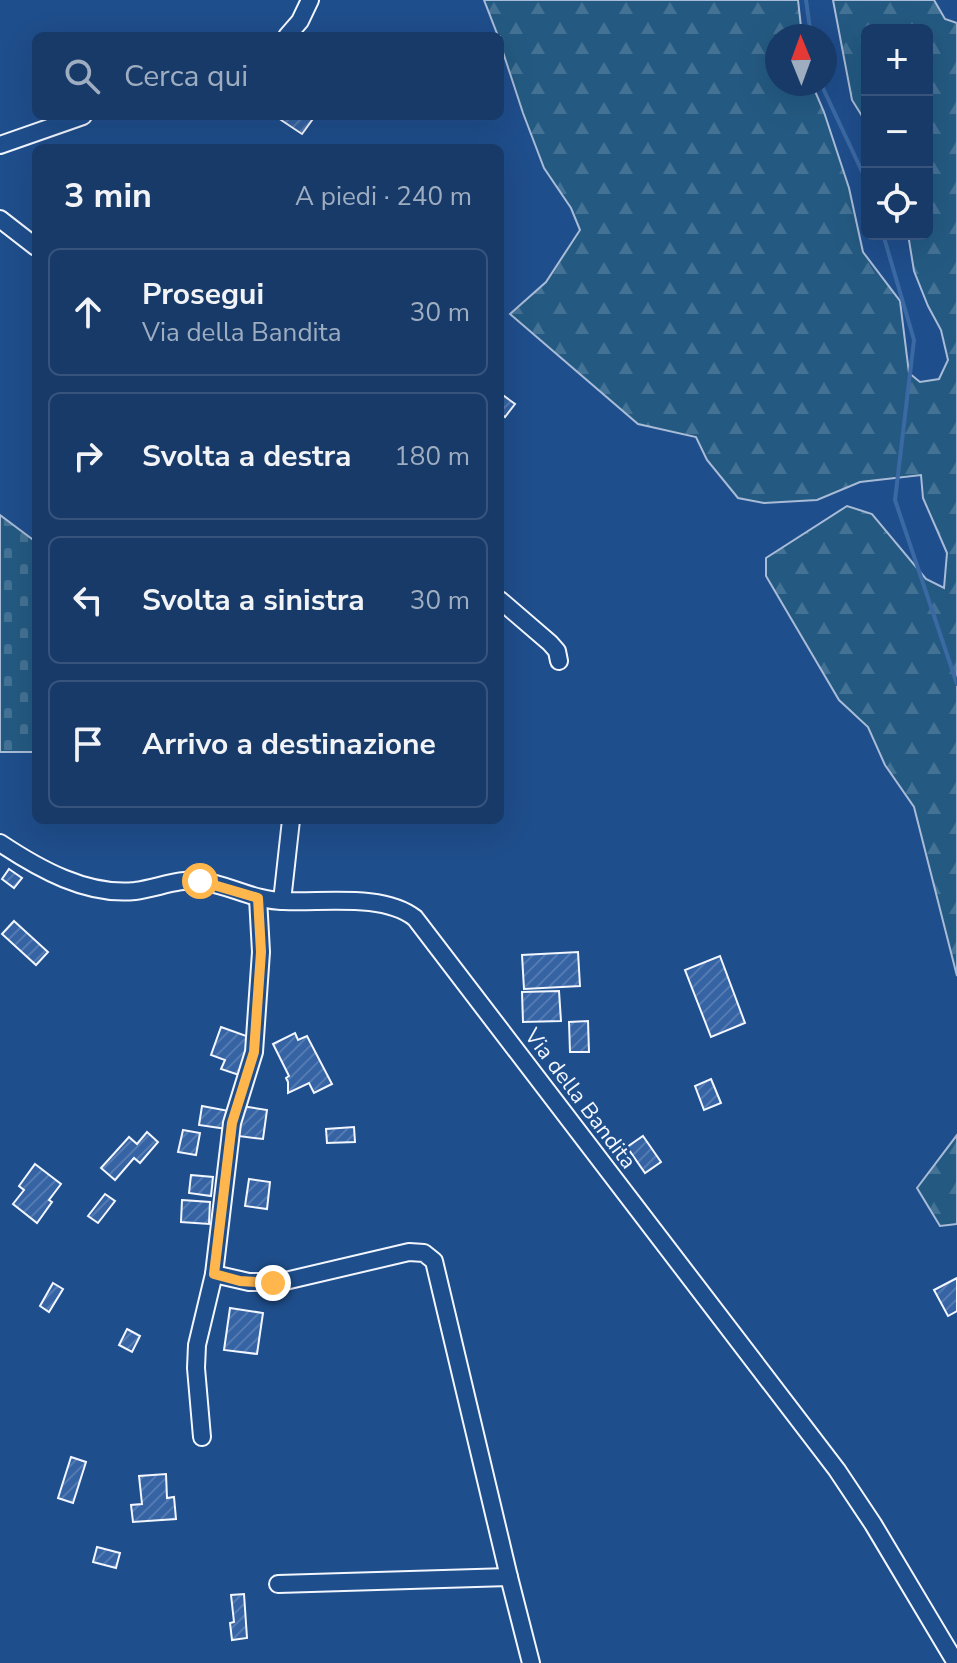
<!DOCTYPE html>
<html lang="it">
<head>
<meta charset="utf-8">
<style>
  :root { --surface:#173a69; --page:#20416f; --text:#f1f3f6; --muted:#9eadc0; --line:#36547d }
  body { margin:0; font-family:"Nunito Sans",sans-serif; background:var(--page); color:var(--text) }
  .controls { position:absolute; right:24px; top:24px; display:grid; overflow:hidden; border-radius:12px; box-shadow:0 8px 32px #0002 }
  .controls button { width:72px; height:72px; display:grid; place-items:center; padding:0; border:0; border-bottom:2px solid var(--line); background:var(--surface); color:var(--text); font:40px sans-serif }
  .compass { position:absolute; left:765px; top:24px; width:72px; height:72px; border-radius:50%; background:var(--surface); box-shadow:0 8px 32px #0002; rotate:359deg }
  .stop { position:absolute; width:24px; height:24px; margin:-18px; border:6px solid #ffb74d; border-radius:50%; background:#fff }
  .stop.end { background:#ffb74d; border-color:#fff; box-shadow:0 2px 8px #0008 }
  .list { margin:0; padding:0; list-style:none }
  h2 { display:flex; justify-content:space-between; align-items:center; height:104px; margin:0; padding:0 32px; font-size:34px }
  h2 small { font-size:26px; font-weight:400; color:var(--muted) }
  .list li { display:grid; grid-template-columns:52px 1fr auto; gap:24px; align-items:center; box-sizing:border-box; height:128px; margin:0 16px 16px; padding:0 16px; border:2px solid var(--line); border-radius:12px }
  .list b { display:block; font-size:30px; white-space:nowrap }
  .list p { margin:0; font-size:26px; white-space:nowrap; color:var(--muted) }
  .list em { font-size:26px; font-style:normal; color:var(--muted) }
  .icon { flex:none; width:44px; height:44px; fill:none; stroke:currentColor; stroke-width:2; stroke-linecap:round; stroke-linejoin:round }
  .map { position:relative; flex:none; width:957px; height:1663px; overflow:hidden }
  .search { position:absolute; background:var(--surface); box-shadow:0 8px 32px #0002; left:32px; top:32px; width:472px; height:88px; display:flex; align-items:center; gap:20px; box-sizing:border-box; padding:0 28px; border-radius:12px; color:var(--muted); font-size:30px }
  .panel { position:absolute; background:var(--surface); box-shadow:0 8px 32px #0002; left:32px; top:144px; width:472px; height:680px; border-radius:12px }
  .map>svg:first-child { display:block }
</style>
</head>
<body>
<div class="map">
<svg width="957" height="1663" viewBox="0 0 957 1663">
  <defs>
    <pattern id="forest-firs" width="22" height="20" patternUnits="userSpaceOnUse" patternTransform="scale(2)"><rect width="22" height="20" fill="#245a82"/><path d="M5 1l3.5 6h-7zM16 11l3.5 6h-7z" fill="#447295"/></pattern>
    <pattern id="cemetery-stones" width="16" height="16" patternUnits="userSpaceOnUse" patternTransform="scale(2)"><rect width="16" height="16" fill="#245a82"/><path d="M2 7V4a2 2 0 0 1 4 0v3zM10 15v-3a2 2 0 0 1 4 0v3z" fill="#447295"/></pattern>
    <pattern id="building-hatch" width="6" height="6" patternUnits="userSpaceOnUse" patternTransform="scale(2)"><rect width="6" height="6" fill="#3563a3"/><path d="M-1 1l2-2M0 6l6-6M5 7l2-2" fill="none" stroke="#537ab1"/></pattern>
  </defs>
  <rect width="100%" height="100%" fill="#1f4e8c"/>
  <g fill="url(#forest-firs)" stroke="#a8bbd7" stroke-width="2">
    <polygon points="484,0 798,0 802,36 777,36 777,84 812,84 824,112 849,188 863,252 900,301 909,373 920,382 939,379 948,360 941,330 928,306 914,271 908,234 927,234 927,30 867,30 867,124 852,100 833,0 934,0 945,19 957,23 957,976 914,807 885,765 868,727 839,700 766,576 766,558 847,506 872,514 926,579 944,588 947,553 923,498 921,475 860,482 817,500 764,503 738,498 707,460 696,437 638,424 510,314 546,282 580,230 571,208 544,168 523,113 500,43 500,36 498,36"/>
    <polygon points="957,1135 957,1224 940,1226 917,1188"/>
  </g>
  <polygon fill="url(#cemetery-stones)" stroke="#a8bbd7" stroke-width="2" points="0,515 36,542 36,752 0,752"/>
  <g fill="none" stroke-linecap="round" stroke-linejoin="round">
    <g stroke="#3b69a3" stroke-width="4">
      <polyline points="806,0 811,36"/>
      <polyline points="821,84 867,182"/>
      <polyline points="883,234 914,340 895,500 957,684"/>
    </g>
  </g>
  <g fill="url(#building-hatch)" stroke="#f2f6ff" stroke-width="2">
    <polygon points="279,116 315,116 302,134 278,118"/>
    <polygon points="500,393 515,404 505,417 500,413"/>
    <polygon points="9,869 22,878 14,888 2,879"/>
    <polygon points="14,921 48,952 36,965 2,934"/>
    <polygon points="578,952 580,986 524,989 522,955"/>
    <polygon points="720,956 745,1023 711,1037 685,970"/>
    <polygon points="559,991 561,1021 523,1022 522,992"/>
    <polygon points="588,1021 589,1052 570,1052 569,1022"/>
    <polygon points="221,1027 252,1038 239,1075 221,1069 225,1060 211,1055"/>
    <polygon points="295,1033 298,1040 307,1036 332,1084 314,1093 309,1083 288,1093 288,1082 286,1078 289,1076 273,1044"/>
    <polygon points="711,1079 721,1103 704,1110 695,1086"/>
    <polygon points="202,1106 229,1111 227,1129 199,1125"/>
    <polygon points="242,1106 267,1110 263,1139 238,1136"/>
    <polygon points="354,1127 355,1142 327,1143 326,1129"/>
    <polygon points="183,1130 200,1133 196,1155 178,1152"/>
    <polygon points="147,1132 158,1142 140,1163 134,1158 115,1180 101,1168 129,1137 137,1144"/>
    <polygon points="643,1136 661,1162 645,1173 627,1147"/>
    <polygon points="35,1164 61,1184 49,1200 52,1202 37,1223 13,1204 24,1190 19,1186"/>
    <polygon points="191,1175 213,1177 211,1196 189,1193"/>
    <polygon points="249,1179 270,1182 267,1209 245,1206"/>
    <polygon points="105,1194 115,1201 98,1223 88,1216"/>
    <polygon points="182,1200 210,1202 209,1224 181,1222"/>
    <polygon points="957,1278 957,1311 948,1316 934,1290"/>
    <polygon points="53,1283 63,1289 49,1312 40,1306"/>
    <polygon points="230,1308 263,1313 257,1354 224,1350"/>
    <polygon points="127,1329 140,1336 132,1352 119,1345"/>
    <polygon points="71,1457 86,1462 73,1503 58,1498"/>
    <polygon points="166,1474 167,1498 174,1497 176,1519 133,1522 131,1505 142,1504 139,1476"/>
    <polygon points="97,1547 120,1553 116,1568 93,1562"/>
    <polygon points="244,1594 247,1638 232,1640 230,1623 234,1622 231,1595"/>
  </g>
  <g fill="none" stroke-linecap="round" stroke-linejoin="round">
    <defs>
      <g id="minor">
        <polyline points="287,36 300,21 310,0"/>
        <polyline points="0,145 83,116"/>
        <polyline points="0,219 36,247"/>
        <polyline points="500,600 550,643 557,651 559,661"/>
        <path d="M0 843C39 869 87 896 135 891 158 888 179 878 201 881 230 885 255 901 284 901 323 903 383 893 415 918L837 1470 873 1524 956 1663"/>
        <polyline points="282,901 291,820"/>
        <polyline points="214,1274 249,1282 281,1282 409,1252 424,1253 434,1261 509,1577 531,1663"/>
        <polyline points="202,1437 196,1368 197,1345 214,1274 232,1123 254,1052 261,952 258,898"/>
        <polyline points="278,1584 509,1577"/>
      </g>
    </defs>
    <use href="#minor" stroke="#f2f6ff" stroke-width="20"/>
    <use href="#minor" stroke="#1f4e8c" stroke-width="16"/>
  </g>
  <g fill="none" stroke-linecap="round" stroke-linejoin="round">
    <polyline stroke="#ffb74d" stroke-width="10" points="200,881 258,898 261,952 254,1052 232,1123 214,1274 240,1281 273,1283"/>
  </g>
  <g text-anchor="middle" stroke-width="6" stroke-linejoin="round" paint-order="stroke">
    <g font-size="22" fill="#f2f6ff" stroke="#1f4e8c">
      <text transform="translate(581 1098) rotate(53)" y="8">Via della Bandita</text>
    </g>
  </g>
</svg>
<div class="controls">
<button>+</button>
<button>−</button>
<button><svg class="icon" aria-label="locate" viewBox="0 0 24 24"><circle cx="12" cy="12" r="6"/><path d="M12 2v4M12 18v4M2 12h4M18 12h4"/></svg></button>
</div>
<svg class="compass" viewBox="-18 -18 36 36"><path d="M0-13l5 13h-10z" fill="#e53935"/><path d="M0 13l5-13h-10z" fill="#9eadc0"/></svg>
<div class="stop" style="left:200px;top:881px"></div>
<div class="stop end" style="left:273px;top:1283px"></div>
<div class="search"><svg class="icon" aria-label="search" viewBox="0 0 24 24"><circle cx="10" cy="10" r="6"/><path d="M15 15l6 6"/></svg>Cerca qui</div>
<section class="panel">
<h2>3 min<small>A piedi · 240 m</small></h2>
<ul class="list">
<li><svg class="icon" aria-label="ahead" viewBox="0 0 24 24"><path d="M12 20V5M6 11l6-6 6 6"/></svg><div><b>Prosegui</b><p>Via della Bandita</p></div><em>30 m</em></li>
<li><svg class="icon" aria-label="right" viewBox="0 0 24 24"><path d="M7 20v-9h11M14 6l5 5-5 5"/></svg><div><b>Svolta a destra</b></div><em>180 m</em></li>
<li><svg class="icon" aria-label="left" viewBox="0 0 24 24"><path d="M17 20v-9H6M10 6l-5 5 5 5"/></svg><div><b>Svolta a sinistra</b></div><em>30 m</em></li>
<li><svg class="icon" aria-label="arrive" viewBox="0 0 24 24"><path d="M6 21V4h12l-3 4 3 4H6"/></svg><div><b>Arrivo a destinazione</b></div></li>
</ul>
</section>
</div>
</body>
</html>
